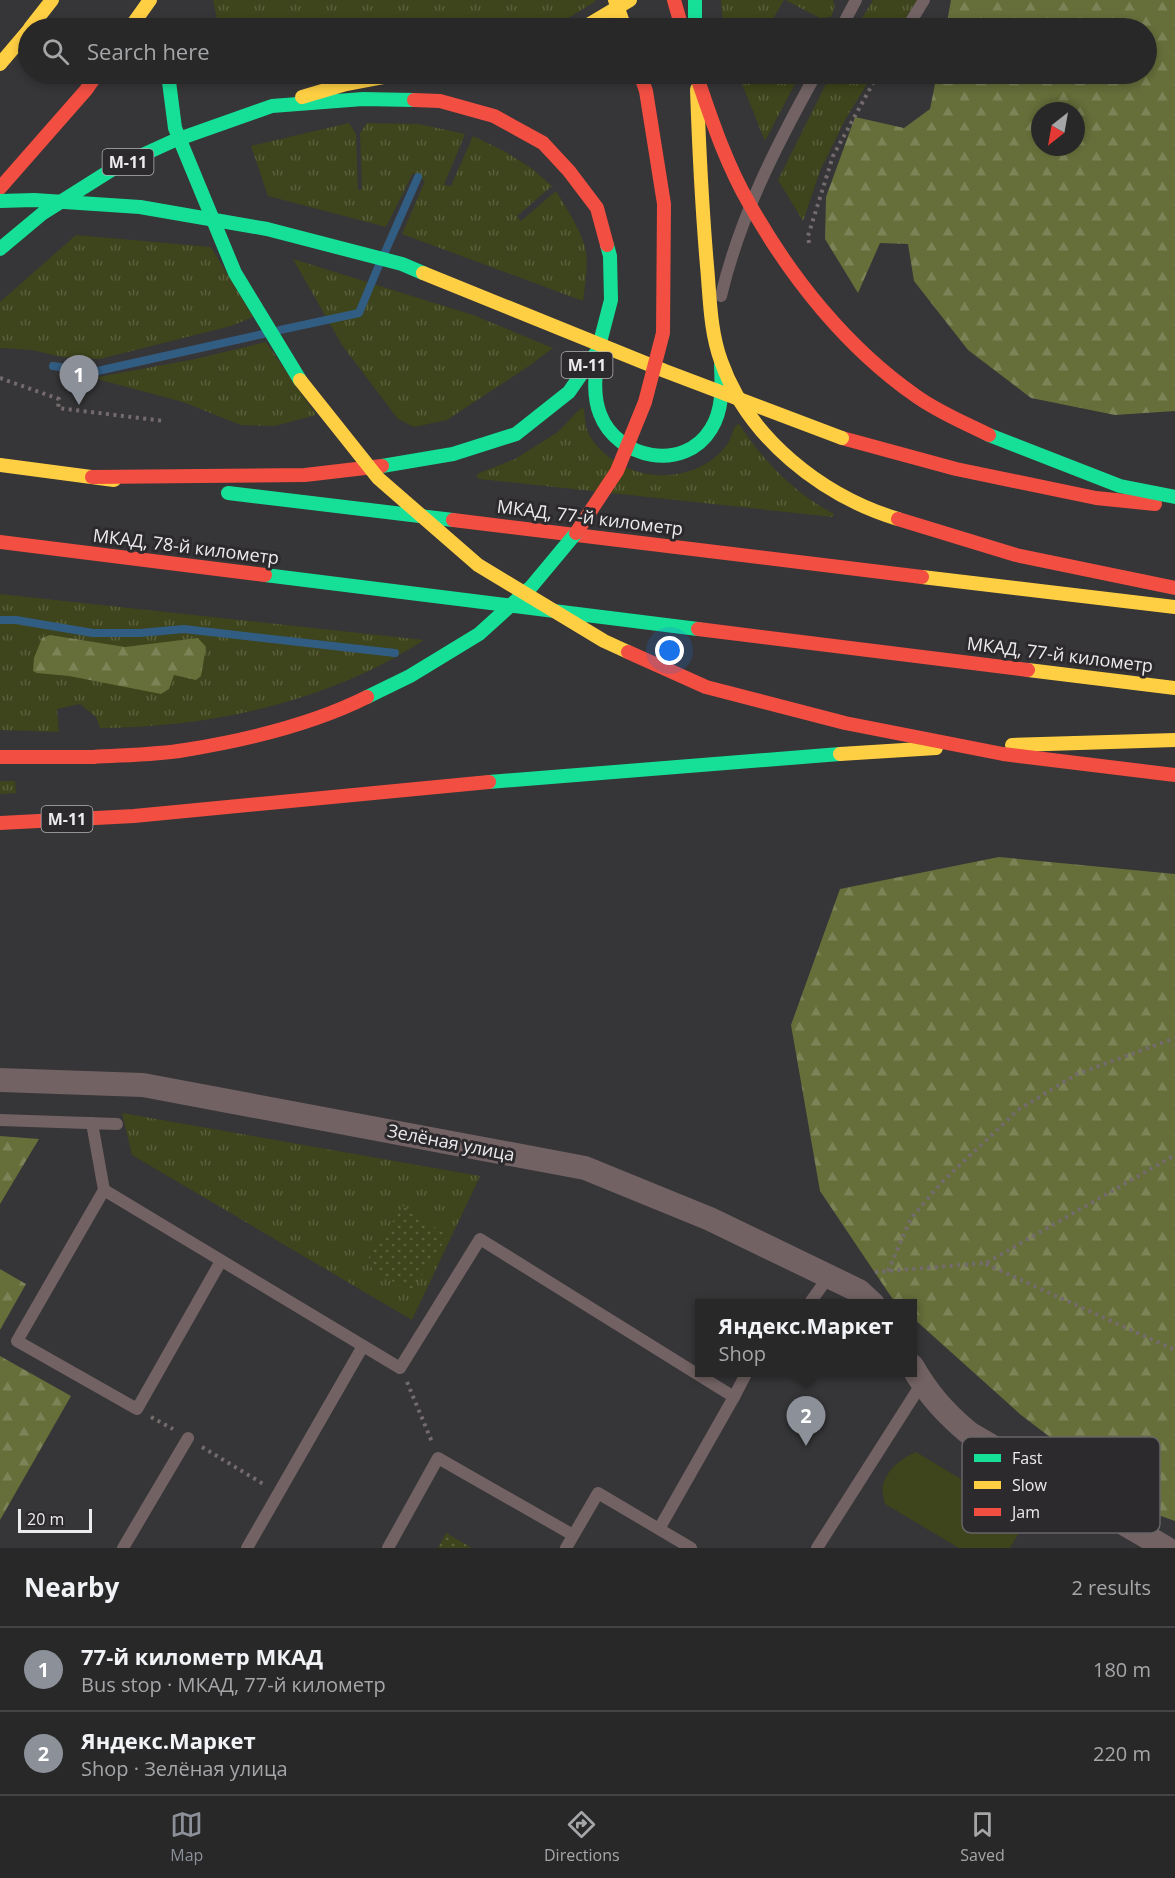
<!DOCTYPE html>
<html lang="en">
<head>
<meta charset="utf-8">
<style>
  :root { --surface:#282829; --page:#303031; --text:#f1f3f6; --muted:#a5a6a8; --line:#444446; --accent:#8c9099 }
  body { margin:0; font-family:"Open Sans",sans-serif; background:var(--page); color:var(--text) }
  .compass { position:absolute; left:1031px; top:102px; width:54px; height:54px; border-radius:50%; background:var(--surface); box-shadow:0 3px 9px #0003; rotate:211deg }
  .scale { position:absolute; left:18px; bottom:15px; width:74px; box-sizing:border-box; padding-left:6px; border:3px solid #edebee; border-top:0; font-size:16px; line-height:21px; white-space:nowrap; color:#edebee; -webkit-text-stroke:4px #2d2a2e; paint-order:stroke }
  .you { position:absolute; left:670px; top:651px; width:21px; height:21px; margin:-15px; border:4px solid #fff; border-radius:50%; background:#1a73e8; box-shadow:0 0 0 9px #1a73e833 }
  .badge { display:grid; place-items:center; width:39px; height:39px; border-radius:50%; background:var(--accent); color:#fff; font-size:20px; font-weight:700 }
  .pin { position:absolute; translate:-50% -50px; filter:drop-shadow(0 2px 3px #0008) }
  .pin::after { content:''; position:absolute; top:32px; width:21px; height:18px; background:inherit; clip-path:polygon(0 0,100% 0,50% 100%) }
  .popup { position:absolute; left:695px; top:1299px; width:222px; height:78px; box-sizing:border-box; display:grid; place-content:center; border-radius:0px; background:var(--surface); filter:drop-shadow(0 2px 4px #0005); font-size:20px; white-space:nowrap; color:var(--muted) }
  .popup b { font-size:22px; color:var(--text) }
  .popup::after { content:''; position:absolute; left:50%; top:100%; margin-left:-12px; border:12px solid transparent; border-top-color:var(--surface) }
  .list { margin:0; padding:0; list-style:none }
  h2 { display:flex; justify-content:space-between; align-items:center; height:78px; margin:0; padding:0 24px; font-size:26px }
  h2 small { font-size:20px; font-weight:400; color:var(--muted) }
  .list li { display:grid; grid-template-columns:39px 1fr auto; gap:18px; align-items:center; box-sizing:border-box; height:84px; padding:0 24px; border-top:2px solid var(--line) }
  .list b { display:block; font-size:22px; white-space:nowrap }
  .list p { margin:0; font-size:20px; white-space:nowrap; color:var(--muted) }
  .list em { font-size:20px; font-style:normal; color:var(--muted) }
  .icon { flex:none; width:33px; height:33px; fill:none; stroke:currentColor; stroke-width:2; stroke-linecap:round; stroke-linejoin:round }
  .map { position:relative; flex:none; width:1175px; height:1548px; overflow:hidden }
  .search { position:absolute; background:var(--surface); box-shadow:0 3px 9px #0003; left:18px; right:18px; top:18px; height:66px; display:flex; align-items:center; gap:15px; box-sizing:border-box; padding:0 21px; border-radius:33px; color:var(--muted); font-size:22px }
  .sheet { height:246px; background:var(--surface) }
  nav { display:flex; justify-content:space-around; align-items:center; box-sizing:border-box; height:84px; border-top:2px solid var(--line); background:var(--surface); font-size:16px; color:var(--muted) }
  nav a { display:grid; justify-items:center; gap:3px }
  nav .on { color:var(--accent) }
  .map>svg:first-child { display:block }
</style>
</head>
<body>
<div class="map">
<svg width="1175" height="1548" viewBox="0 0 1175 1548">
  <defs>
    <pattern id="grass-tufts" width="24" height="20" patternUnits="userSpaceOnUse" patternTransform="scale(1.5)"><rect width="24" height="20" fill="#3e441b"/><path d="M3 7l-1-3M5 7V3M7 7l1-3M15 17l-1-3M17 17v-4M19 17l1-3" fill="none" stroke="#5a5f3c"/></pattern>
    <pattern id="forest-firs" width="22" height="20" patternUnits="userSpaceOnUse" patternTransform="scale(1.5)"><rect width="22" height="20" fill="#666e3a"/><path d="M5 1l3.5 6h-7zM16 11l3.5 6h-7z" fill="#7c8357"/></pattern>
    <pattern id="park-dots" width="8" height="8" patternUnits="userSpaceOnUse" patternTransform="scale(1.5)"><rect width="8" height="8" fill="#3e441b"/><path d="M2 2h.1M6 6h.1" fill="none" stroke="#5a5f3c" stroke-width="1.8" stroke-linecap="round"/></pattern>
  </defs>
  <rect width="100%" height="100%" fill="#363537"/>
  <g fill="url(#grass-tufts)">
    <polygon points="213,0 595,0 596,1 570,17 540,28 219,28"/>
    <polygon points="721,0 784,0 769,26 774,28 723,28"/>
    <polygon points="785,0 833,0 835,7 831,17 820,18"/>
    <polygon points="873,0 917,0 900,28 856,28"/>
    <polygon points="738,74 800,74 765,141"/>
    <polygon points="831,74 873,74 845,120 820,171 803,221 778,180"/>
    <path d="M349 123 356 134 358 190 362 189 360 133 367 123 419 124 465 134 444 185 451 186 473 136 504 151 531 168 552 186 517 216 521 221 556 191C566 208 583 233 586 252 588 268 585 285 583 301L402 234 425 181 413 173 386 227 268 196 251 146Z"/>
    <polygon points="76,235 211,247 253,317 231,326 100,359 62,357 32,350 0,348 0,302"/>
    <polygon points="293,259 473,315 553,348 529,366 447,420 414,427 398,419 342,345"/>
    <polygon points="266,342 316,415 275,426 241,425 183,402 93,378 195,359"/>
    <path d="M581 408 584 409C585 416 585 425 588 432 593 444 605 455 616 462 650 484 704 479 728 443 731 438 733 431 735 426L739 424C765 463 793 492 834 514L833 517 479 479 476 477 479 473 515 459 558 432Z"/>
    <path d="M0 594 424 640C329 702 212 727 100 728L96 717 80 704 57 709 59 732 0 730Z"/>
    <polygon points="0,781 15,781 16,793 0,794"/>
    <polygon points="122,1113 480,1176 412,1320 132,1155"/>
  </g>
  <g fill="url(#forest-firs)" fill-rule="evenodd">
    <path d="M951 0H1175V411L1115 415 1031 398 968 350 914 281 908 244 880 243 858 293 825 239 826 197 855 117 904 128 930 109 937 74H1146V28H946ZM1040 111H1076V147H1040Z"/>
    <polygon points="50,635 125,647 198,638 206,647 201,676 196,680 174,675 169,689 161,694 69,676 37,673 33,671 34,658 42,638"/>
    <polygon points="999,857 1175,874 1175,1521 1147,1511 1021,1415 913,1318 912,1304 897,1303 894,1301 820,1191 791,1025 840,889"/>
    <polygon points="0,1136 39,1139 0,1204"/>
    <polygon points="0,1269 26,1284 0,1330"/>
    <polygon points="0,1356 71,1396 0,1520"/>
  </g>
  <g fill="url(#park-dots)">
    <polygon points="403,1206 448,1236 410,1293 365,1263"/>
    <polygon points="446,1533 472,1548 438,1548"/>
  </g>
  <path fill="#3e441b" d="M916 1452 1019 1514 1021 1529 1010 1548H959L885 1504C884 1498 881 1490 883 1485 887 1469 903 1457 916 1452Z"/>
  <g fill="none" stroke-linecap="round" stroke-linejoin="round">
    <g stroke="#325d83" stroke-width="8">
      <polyline points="385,252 418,177"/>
      <polyline points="280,330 359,313 379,265"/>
      <polyline points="53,366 93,372 263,334"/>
      <polyline points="0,620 16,620 93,633 140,633 184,629 395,653"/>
    </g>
    <g stroke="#746b6c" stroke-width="4" stroke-dasharray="3 4.5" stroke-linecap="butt">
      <polyline points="809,243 808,236 833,156 878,74"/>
      <polyline points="0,378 59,399 58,408 164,421"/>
      <polyline points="986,1264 1175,1350"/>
      <polyline points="888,1271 911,1218 943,1181 1018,1110 1077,1074 1175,1038"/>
      <polyline points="875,1272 986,1263 1175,1155"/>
      <polyline points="407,1382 432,1442"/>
      <polyline points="151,1417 173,1429"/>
      <polyline points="202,1447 265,1485"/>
    </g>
    <g stroke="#726263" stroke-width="12">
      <polyline points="841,28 856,0"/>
      <polyline points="907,28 924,0"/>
      <path d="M721 296C740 216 777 144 816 74"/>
      <polyline points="0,1120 117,1124"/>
      <polyline points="92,1123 104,1190 17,1341 137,1409 221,1261"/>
      <polyline points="104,1190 400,1368 480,1239 734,1397 747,1372"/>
      <polyline points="809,1304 829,1276"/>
      <polyline points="659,1529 734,1397"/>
      <polyline points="123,1548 188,1438"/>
      <polyline points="247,1548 363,1346"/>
      <polyline points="388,1548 438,1458 573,1535"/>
      <polyline points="566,1548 598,1493 691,1548"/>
      <polyline points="817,1548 922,1383"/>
    </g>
    <g stroke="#726263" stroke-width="24">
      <polyline points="0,1080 143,1085 585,1168 710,1219 859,1291 873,1304"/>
      <path d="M912 1366C928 1394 945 1413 969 1433L1166 1548"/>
    </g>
    <g stroke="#16e098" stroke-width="14">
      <polyline points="695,0 695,28"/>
      <polyline points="0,249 43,213 116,167 173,141 272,106 363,99 414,100"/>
      <path d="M598 350C596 371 592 394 600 414 617 459 684 473 711 429 723 410 722 387 721 366"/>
      <polyline points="382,466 453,454 516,434 569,392 598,350 611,300 610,256 607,245"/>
      <polyline points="228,493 453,520"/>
      <polyline points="265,575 698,629"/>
      <polyline points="489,782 840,754"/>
    </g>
    <g stroke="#ffcf43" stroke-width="14">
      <polyline points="30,28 52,0"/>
      <polyline points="130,28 150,0"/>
      <polyline points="583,28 630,0"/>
      <polyline points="0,64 28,31"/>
      <path d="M697 89C699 148 702 207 707 266 710 298 710 331 721 361 748 438 822 496 898 519"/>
      <polyline points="302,97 346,84 399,74"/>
      <polyline points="0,465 114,480"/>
      <polyline points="922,577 1175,607"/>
      <polyline points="1028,670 1175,688"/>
      <polyline points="1012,745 1175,740"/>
      <polyline points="840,754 936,748"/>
    </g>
    <g stroke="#f24e42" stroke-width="14">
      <polyline points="674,0 682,28"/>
      <polyline points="414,100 440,101 494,116 543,143 569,171 597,208 607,245"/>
      <polyline points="0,188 86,90 97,74"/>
      <polyline points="842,438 956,469 1096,498 1155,504"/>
      <polyline points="92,477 305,475 382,466"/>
      <polyline points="898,519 1016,555 1175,588"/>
      <polyline points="453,520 922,577"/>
      <polyline points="0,542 265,575"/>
      <polyline points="698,629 1028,670"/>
      <polyline points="0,757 93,757"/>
      <polyline points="0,823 134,816 489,782"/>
    </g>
    <g stroke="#16e098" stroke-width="14">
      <polyline points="168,74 175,128 235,273 300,380"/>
      <polyline points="0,201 34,200 140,207 267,229 402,264 423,273"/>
      <polyline points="989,435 1120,486 1175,497"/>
      <polyline points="367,697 410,676 479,634 531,587 576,533"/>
    </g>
    <g stroke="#ffcf43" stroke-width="14">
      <polyline points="615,0 625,28"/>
      <polyline points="423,273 665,371 842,438"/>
      <polyline points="300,380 378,478 478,565 604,641 628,652"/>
    </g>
    <g stroke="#f24e42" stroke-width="14">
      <path d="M696 74C711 118 726 164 750 205 791 278 847 348 916 396 938 412 965 423 989 435"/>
      <polyline points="576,533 617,471 645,402 663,333 664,204 646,91 640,74"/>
      <polyline points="628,652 706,687 845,723 1003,754 1175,775"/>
      <path d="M93 757C123 755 155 755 185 750 247 740 311 725 367 697"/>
    </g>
  </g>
  <g text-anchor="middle" stroke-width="6" stroke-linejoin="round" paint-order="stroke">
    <g fill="#2d2a2e" stroke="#b3b1b4" stroke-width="1.5">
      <rect x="102.5" y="149" width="51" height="26" rx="4.5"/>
      <rect x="561.5" y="352" width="51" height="26" rx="4.5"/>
      <rect x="41.5" y="806" width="51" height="26" rx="4.5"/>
    </g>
    <g font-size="16" font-weight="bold" fill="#edebee">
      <text x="128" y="168">М-11</text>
      <text x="587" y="371">М-11</text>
      <text x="67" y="825">М-11</text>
    </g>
    <g font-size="18" fill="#edebee" stroke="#2d2a2e">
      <text transform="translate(590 518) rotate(7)" y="6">МКАД, 77-й километр</text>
      <text transform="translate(186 547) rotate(7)" y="6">МКАД, 78-й километр</text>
      <text transform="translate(1060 655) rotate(7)" y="6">МКАД, 77-й километр</text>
      <text transform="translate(451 1143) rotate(11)" y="6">Зелёная улица</text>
    </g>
  </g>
  <rect x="962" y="1437" width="198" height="96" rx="9" fill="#2d2a2e" stroke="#676468" stroke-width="1.5"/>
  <rect x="974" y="1454" width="27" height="8" fill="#16e098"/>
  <rect x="974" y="1481" width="27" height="8" fill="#ffcf43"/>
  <rect x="974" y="1508" width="27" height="8" fill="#f24e42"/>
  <g font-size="16" fill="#edebee">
    <text x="1012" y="1464">Fast</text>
    <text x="1012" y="1491">Slow</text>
    <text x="1012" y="1518">Jam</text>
  </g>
</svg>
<svg class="compass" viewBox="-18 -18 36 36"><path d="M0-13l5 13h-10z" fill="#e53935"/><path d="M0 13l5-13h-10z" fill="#a5a6a8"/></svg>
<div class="scale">20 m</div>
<div class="you"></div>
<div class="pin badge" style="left:79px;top:405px">1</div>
<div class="pin badge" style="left:806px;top:1446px">2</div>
<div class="popup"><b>Яндекс.Маркет</b>Shop</div>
<div class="search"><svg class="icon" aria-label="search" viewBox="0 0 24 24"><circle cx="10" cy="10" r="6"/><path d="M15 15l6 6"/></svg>Search here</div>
</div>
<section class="sheet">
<h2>Nearby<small>2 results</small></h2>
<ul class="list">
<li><span class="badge">1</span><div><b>77-й километр МКАД</b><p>Bus stop · МКАД, 77-й километр</p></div><em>180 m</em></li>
<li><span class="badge">2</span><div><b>Яндекс.Маркет</b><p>Shop · Зелёная улица</p></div><em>220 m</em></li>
</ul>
</section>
<nav>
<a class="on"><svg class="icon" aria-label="map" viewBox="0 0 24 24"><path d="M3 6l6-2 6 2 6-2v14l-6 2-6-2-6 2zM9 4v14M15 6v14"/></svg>Map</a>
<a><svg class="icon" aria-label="directions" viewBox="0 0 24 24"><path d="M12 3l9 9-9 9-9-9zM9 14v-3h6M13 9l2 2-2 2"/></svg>Directions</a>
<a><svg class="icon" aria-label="saved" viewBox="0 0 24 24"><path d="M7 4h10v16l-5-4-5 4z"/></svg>Saved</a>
</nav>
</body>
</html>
